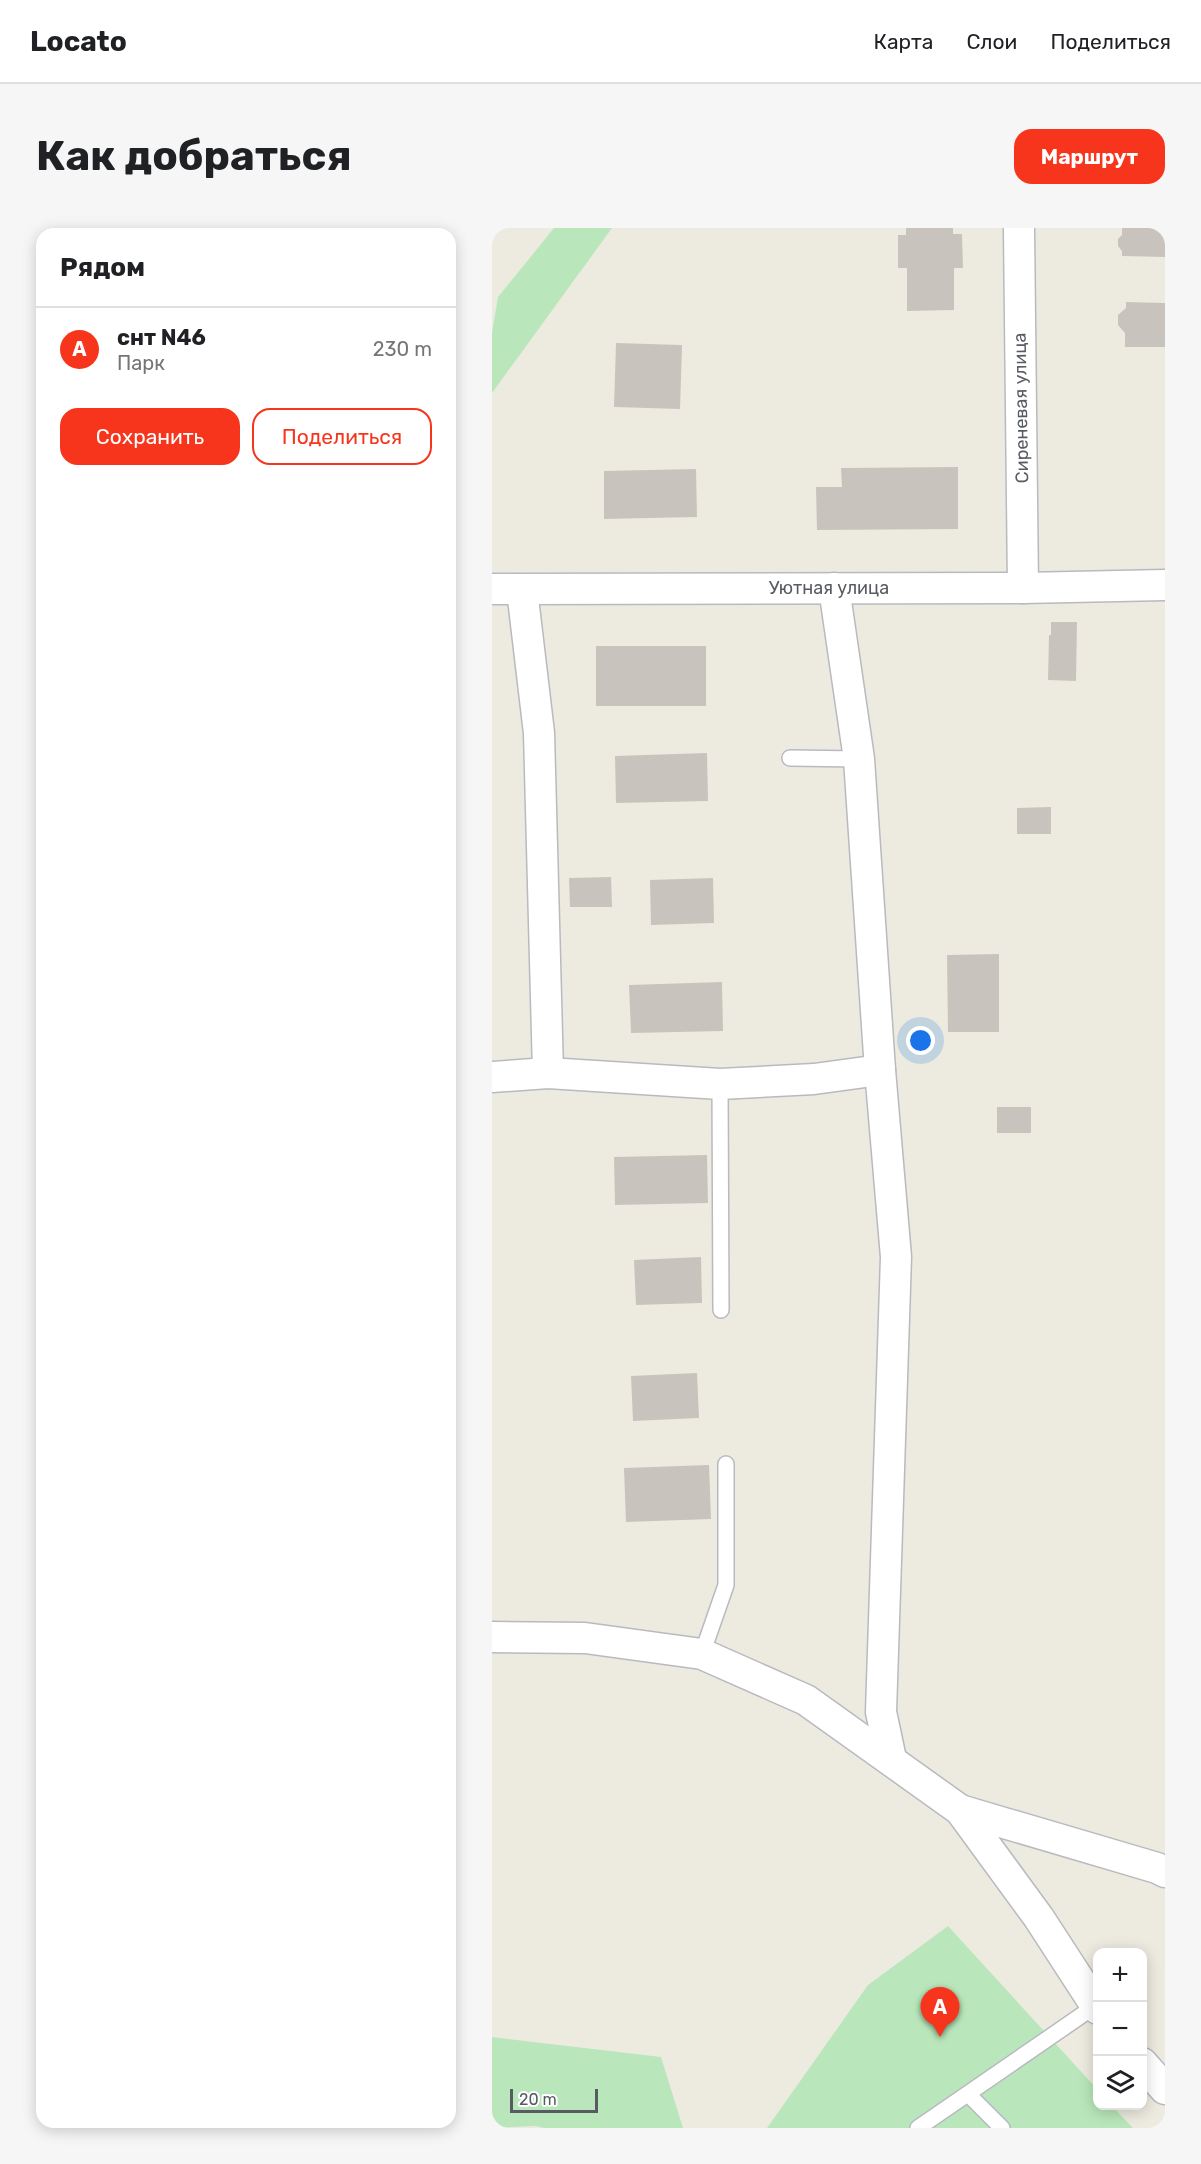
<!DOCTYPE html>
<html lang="ru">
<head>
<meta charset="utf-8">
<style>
  :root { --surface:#fff; --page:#f6f6f6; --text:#202124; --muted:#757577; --line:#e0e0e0; --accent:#f7351c }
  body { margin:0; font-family:Rubik,sans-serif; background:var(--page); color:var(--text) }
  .controls { position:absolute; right:18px; bottom:18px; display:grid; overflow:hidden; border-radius:12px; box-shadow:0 3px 15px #0003 }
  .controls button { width:54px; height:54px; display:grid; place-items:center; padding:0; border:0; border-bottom:2px solid var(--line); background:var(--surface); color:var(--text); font:30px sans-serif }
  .scale { position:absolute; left:18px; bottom:15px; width:88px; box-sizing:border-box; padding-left:6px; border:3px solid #585c62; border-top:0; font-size:16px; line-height:21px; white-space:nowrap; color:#585c62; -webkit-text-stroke:4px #fff; paint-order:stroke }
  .you { position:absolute; left:429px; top:813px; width:21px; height:21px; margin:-15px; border:4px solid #fff; border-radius:50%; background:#1a73e8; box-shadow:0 0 0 9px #1a73e833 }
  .badge { display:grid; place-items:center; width:39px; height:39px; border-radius:50%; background:var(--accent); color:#fff; font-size:20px; font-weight:700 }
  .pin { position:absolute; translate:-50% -50px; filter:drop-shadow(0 2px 3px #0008) }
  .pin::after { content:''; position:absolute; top:32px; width:21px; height:18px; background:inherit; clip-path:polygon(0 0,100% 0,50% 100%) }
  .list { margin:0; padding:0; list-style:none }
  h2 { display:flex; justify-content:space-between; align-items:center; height:78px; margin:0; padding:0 24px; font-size:26px }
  h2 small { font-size:20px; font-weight:400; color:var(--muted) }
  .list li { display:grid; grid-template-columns:39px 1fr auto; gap:18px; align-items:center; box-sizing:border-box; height:84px; padding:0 24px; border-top:2px solid var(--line) }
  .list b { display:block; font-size:22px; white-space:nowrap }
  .list p { margin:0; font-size:20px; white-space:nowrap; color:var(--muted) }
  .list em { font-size:20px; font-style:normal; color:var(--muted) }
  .actions { display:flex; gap:12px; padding:18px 24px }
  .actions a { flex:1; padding:14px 0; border:2px solid var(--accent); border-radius:18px; text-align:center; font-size:21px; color:var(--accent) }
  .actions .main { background:var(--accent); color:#fff }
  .icon { flex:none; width:33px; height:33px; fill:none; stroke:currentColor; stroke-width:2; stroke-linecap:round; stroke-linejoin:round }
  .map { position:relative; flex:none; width:673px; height:1900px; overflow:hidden; border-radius:18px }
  header { display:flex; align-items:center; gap:36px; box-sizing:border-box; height:84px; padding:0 30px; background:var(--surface); border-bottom:2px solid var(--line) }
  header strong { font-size:28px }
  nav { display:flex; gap:33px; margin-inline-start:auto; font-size:21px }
  .intro { display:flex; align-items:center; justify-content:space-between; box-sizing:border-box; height:144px; padding:0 36px }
  h1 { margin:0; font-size:42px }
  .button { padding:15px 27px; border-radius:18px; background:var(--accent); color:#fff; font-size:21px; font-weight:700 }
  main { display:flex; gap:36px; padding:0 36px }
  aside { flex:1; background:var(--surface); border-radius:18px; box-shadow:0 3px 15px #0003 }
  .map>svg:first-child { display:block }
</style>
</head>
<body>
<header>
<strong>Locato</strong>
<nav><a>Карта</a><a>Слои</a><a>Поделиться</a></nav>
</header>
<div class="intro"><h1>Как добраться</h1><a class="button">Маршрут</a></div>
<main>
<aside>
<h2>Рядом<small></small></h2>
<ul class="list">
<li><span class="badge">A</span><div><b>снт N46</b><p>Парк</p></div><em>230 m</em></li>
</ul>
<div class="actions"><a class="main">Сохранить</a><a>Поделиться</a></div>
</aside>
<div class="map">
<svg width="673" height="1900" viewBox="0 0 673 1900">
  <rect width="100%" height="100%" fill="#edebdf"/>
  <g fill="#b9e7bb">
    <polygon points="62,0 120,0 0,165 0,105 6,69"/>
    <polygon points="456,1698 605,1861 606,1878 620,1878 641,1900 275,1900 376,1757"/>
    <polygon points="0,1809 169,1829 191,1900 52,1900 44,1898 0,1900"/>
  </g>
  <g fill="#c8c4bd">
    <polygon points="414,0 461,0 461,6 470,6 471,40 462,40 462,82 415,83 415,40 406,40 406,7 414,7"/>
    <polygon points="630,0 673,0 673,29 630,28 630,23 626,18 626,11 630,7"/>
    <polygon points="634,74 673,75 673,119 633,119 633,105 626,97 626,87 634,80"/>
    <polygon points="124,115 190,117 188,181 122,179"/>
    <polygon points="466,239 466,301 325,302 324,259 350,259 349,240"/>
    <polygon points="204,241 205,289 112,291 112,243"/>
    <polygon points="559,394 585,394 584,453 556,452 557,407 559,407"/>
    <rect x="104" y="418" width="110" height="60"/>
    <polygon points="215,525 216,573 124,575 123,528"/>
    <polygon points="559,579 559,606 525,606 525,580"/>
    <polygon points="119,649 120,679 78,679 77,650"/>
    <polygon points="221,650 222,695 159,697 158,652"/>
    <polygon points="507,726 507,804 456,804 455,727"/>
    <polygon points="230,754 231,803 139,805 137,757"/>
    <rect x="505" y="879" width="34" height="26"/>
    <polygon points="215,927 216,975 123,977 122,929"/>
    <polygon points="209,1029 210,1075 144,1077 142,1032"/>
    <polygon points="205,1145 207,1190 141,1193 139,1148"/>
    <polygon points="217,1237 219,1291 134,1294 132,1240"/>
  </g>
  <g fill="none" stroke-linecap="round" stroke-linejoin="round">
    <defs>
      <g id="service">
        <polyline points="298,530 367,531"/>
        <polyline points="228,856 229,1082"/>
        <polyline points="210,1426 234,1357 234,1236"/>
        <polyline points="476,1866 510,1900"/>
        <polyline points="426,1900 603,1778"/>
      </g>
      <g id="minor">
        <polyline points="527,1 531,360"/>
        <polyline points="342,360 367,531 388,842 404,1029 389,1484 399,1531"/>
        <polyline points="0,361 531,360 673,357"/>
        <polyline points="30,362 47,505 56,845"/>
        <polyline points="0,849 56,845 228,856 322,851 388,842"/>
        <polyline points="0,1409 93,1410 210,1426 314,1472 468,1582 547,1690 606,1781"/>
        <polyline points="468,1582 665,1640 673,1644"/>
        <polyline points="650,1835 673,1861"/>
      </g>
    </defs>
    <use href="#service" stroke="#b8bac0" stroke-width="18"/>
    <use href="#minor" stroke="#b8bac0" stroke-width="33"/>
    <use href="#service" stroke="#fff" stroke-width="15"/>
    <use href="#minor" stroke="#fff" stroke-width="30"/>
  </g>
  <g text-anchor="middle" stroke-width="5" stroke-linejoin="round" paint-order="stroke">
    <g font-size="18" fill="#585c62" stroke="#fff">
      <text transform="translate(529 180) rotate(-91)" y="6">Сиреневая улица</text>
      <text x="337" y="366">Уютная улица</text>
    </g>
  </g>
</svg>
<div class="controls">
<button>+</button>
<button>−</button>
<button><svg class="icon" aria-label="layers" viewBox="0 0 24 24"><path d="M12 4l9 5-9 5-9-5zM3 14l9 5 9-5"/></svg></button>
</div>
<div class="scale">20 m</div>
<div class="you"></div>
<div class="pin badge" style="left:448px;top:1809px">A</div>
</div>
</main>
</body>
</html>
